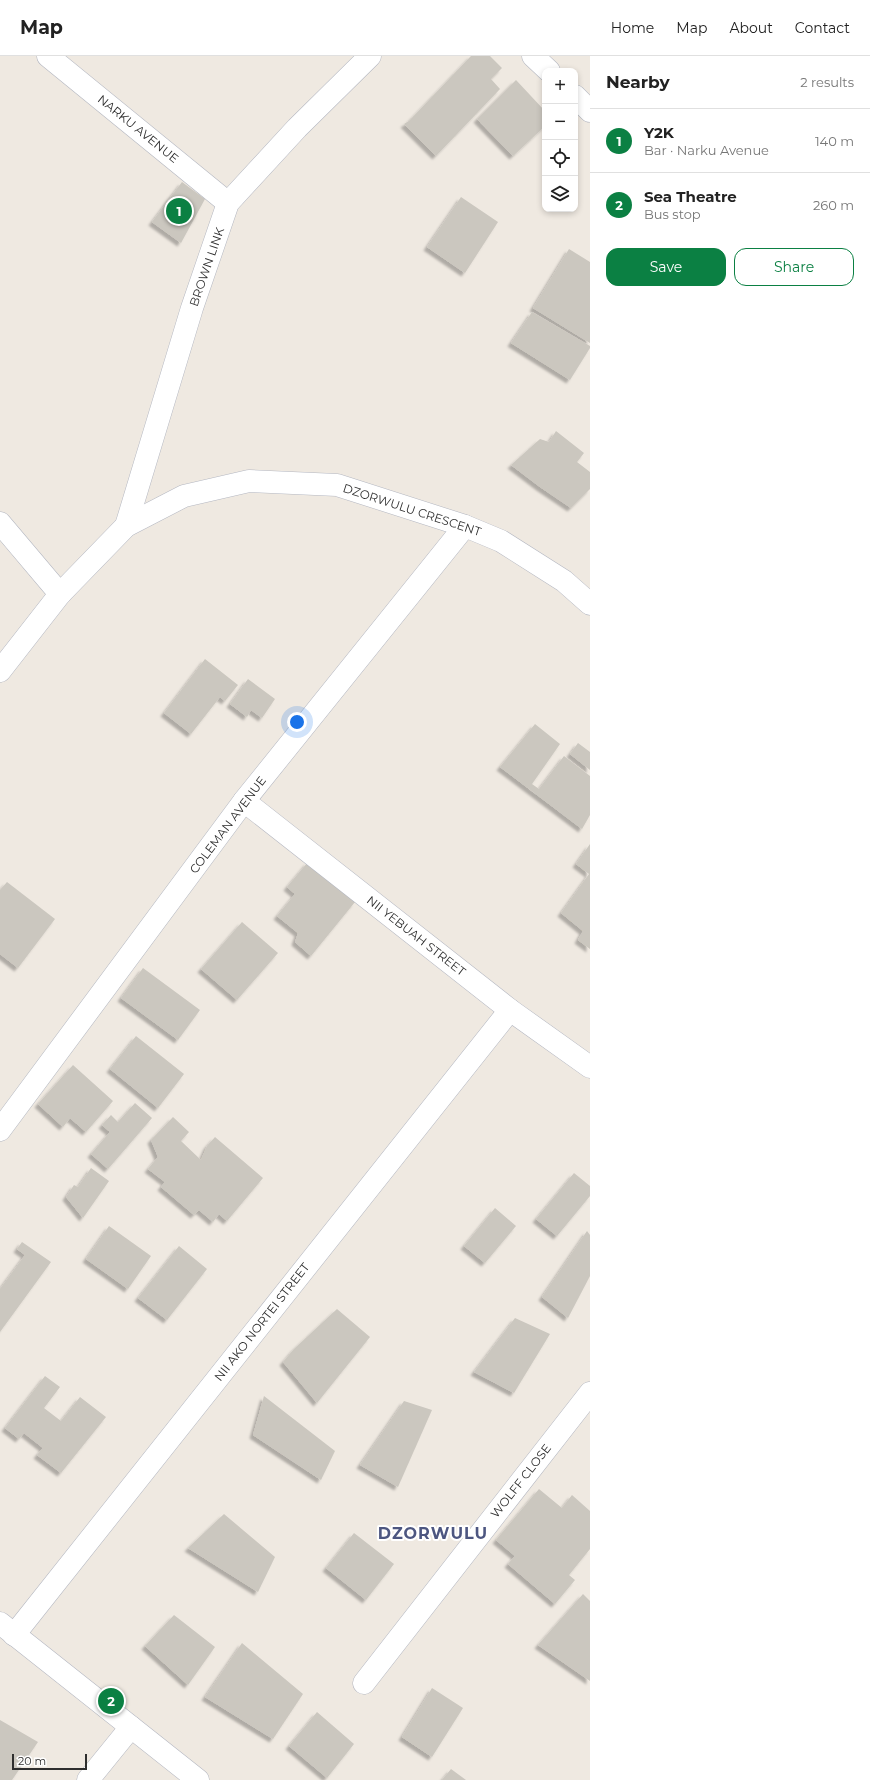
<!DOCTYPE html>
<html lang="en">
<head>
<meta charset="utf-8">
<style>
  :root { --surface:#fff; --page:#f2f2f2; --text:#222; --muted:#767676; --line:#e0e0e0; --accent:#0b8043 }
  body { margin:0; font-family:Montserrat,sans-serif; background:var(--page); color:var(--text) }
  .controls { position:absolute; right:12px; top:12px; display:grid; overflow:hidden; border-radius:8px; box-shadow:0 2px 6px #0003 }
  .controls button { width:36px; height:36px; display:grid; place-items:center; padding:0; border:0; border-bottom:1px solid var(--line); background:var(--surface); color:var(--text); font:20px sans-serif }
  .scale { position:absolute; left:12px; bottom:10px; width:75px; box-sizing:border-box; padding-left:4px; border:2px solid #2e2e2e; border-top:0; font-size:11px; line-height:14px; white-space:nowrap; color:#2e2e2e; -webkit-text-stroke:3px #fff; paint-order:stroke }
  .you { position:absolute; left:297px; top:666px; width:14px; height:14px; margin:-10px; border:3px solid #fff; border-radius:50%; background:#1a73e8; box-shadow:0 0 0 6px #1a73e833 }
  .badge { display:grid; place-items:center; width:26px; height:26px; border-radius:50%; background:var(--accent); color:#fff; font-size:13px; font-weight:700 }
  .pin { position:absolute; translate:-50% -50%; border:2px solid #fff; box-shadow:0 1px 4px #0006 }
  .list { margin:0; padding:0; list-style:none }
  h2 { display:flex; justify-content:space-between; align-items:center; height:52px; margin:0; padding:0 16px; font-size:17px }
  h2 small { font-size:13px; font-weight:400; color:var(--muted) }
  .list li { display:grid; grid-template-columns:26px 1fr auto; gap:12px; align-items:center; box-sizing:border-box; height:64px; padding:0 16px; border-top:1px solid var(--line) }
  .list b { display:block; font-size:15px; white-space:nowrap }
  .list p { margin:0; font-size:13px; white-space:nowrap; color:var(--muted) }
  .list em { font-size:13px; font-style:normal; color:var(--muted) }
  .actions { display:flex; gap:8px; padding:12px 16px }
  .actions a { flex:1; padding:9px 0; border:1px solid var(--accent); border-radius:12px; text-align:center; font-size:14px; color:var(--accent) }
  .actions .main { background:var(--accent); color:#fff }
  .icon { flex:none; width:22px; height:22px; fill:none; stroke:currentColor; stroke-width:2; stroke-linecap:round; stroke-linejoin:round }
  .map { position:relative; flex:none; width:590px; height:1724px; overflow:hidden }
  header { display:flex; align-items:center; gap:24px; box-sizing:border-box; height:56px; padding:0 20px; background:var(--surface); border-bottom:1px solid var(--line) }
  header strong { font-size:19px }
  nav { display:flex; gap:22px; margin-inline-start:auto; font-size:14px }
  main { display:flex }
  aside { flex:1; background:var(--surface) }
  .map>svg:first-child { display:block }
</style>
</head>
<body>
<header>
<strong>Map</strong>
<nav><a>Home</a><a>Map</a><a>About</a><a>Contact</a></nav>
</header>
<main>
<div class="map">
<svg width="590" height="1724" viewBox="0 0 590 1724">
  <defs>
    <filter id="shadow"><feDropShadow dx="-3.5" dy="3.5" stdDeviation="1" flood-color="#0004"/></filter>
  </defs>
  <rect width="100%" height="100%" fill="#efe9e1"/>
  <g fill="#cbc7bf" filter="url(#shadow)">
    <polygon points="471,0 490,0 502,12 491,23 500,33 436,100 404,68 409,65"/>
    <polygon points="516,24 545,55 545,70 513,100 477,63"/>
    <polygon points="182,126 205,143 181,187 152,166"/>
    <polygon points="461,141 498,166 465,217 427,191"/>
    <polygon points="569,193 590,206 590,287 533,252"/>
    <polygon points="532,256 590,290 590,292 570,324 511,287"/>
    <polygon points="556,375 584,397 577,406 590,416 590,433 571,452 540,431 511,409 540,383 549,386"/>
    <polygon points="205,603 238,629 225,645 220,641 191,678 164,657"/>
    <polygon points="248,623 275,643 262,662 251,654 247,661 230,648"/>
    <polygon points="535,668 560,688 532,728 539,733 564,700 590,720 590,759 582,773 500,711"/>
    <polygon points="578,687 590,696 590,714 570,698"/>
    <polygon points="590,788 590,893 578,884 583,875 561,857 589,818 576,808"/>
    <polygon points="308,806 355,846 311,900 295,886 298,877 277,860 295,838 287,831"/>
    <polygon points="7,826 55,863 18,912 0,898 0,834"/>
    <polygon points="242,866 278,897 237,944 201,913"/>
    <polygon points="143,912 200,954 178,984 121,942"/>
    <polygon points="136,980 184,1018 158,1052 110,1013"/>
    <polygon points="73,1009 113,1045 86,1076 70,1062 63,1071 38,1048"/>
    <polygon points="135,1047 152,1062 108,1113 91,1098 110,1076 102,1069 111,1059 118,1066"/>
    <polygon points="173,1061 189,1076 181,1085 201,1104 207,1090 215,1081 263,1122 227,1165 219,1158 213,1166 199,1154 194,1159 161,1131 165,1126 148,1113 158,1101 151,1084"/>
    <polygon points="91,1112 109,1125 83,1162 66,1141 74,1129 78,1131"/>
    <polygon points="574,1117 590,1130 590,1140 557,1180 536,1163"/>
    <polygon points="495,1152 516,1170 485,1207 464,1190"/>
    <polygon points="109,1170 151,1200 128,1233 86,1203"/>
    <polygon points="587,1175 590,1179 590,1220 568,1262 542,1241"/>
    <polygon points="22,1186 51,1206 0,1276 0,1233 25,1199 17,1193"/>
    <polygon points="179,1190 207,1213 167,1264 138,1242"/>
    <polygon points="337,1253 370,1281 317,1347 283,1306 294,1293"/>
    <polygon points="515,1262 550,1278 514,1337 474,1316"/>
    <polygon points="45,1320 60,1331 44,1352 61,1365 80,1341 106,1361 61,1417 37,1399 43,1392 24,1377 19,1383 5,1372"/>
    <polygon points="264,1340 335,1395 321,1424 253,1379"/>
    <polygon points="404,1345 432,1354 398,1431 360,1409"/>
    <polygon points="539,1433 562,1452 572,1439 590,1455 590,1493 569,1519 575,1524 555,1548 508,1508 515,1500 496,1484"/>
    <polygon points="224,1458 275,1501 258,1536 188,1492"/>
    <polygon points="354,1477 394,1508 366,1544 326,1512"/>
    <polygon points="583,1538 590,1545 590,1625 538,1589"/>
    <polygon points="174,1559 215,1591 188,1629 145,1590"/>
    <polygon points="242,1587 303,1638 273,1683 205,1641"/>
    <polygon points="432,1632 463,1652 432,1701 402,1681"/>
    <polygon points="317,1656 354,1688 327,1722 289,1690"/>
    <polygon points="0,1664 38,1686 12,1724 0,1724"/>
    <polygon points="451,1713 466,1724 442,1724"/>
  </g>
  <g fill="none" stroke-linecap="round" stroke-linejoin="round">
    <defs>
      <g id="minor">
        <polyline points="48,0 228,147"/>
        <polyline points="533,0 549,15"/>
        <polyline points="575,40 590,55"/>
        <polyline points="0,467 60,538"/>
        <polyline points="126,470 192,252 228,147 297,72 370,0"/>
        <polyline points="0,615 60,538 126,470 184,440 249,425 337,429 465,470 501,485 564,525 590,548"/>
        <polyline points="244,745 510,954 590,1011"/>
        <polyline points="0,1074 244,745 465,470"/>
        <polyline points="0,1567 198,1724"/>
        <polyline points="14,1579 510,954"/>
        <polyline points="364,1627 590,1337"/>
        <polyline points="88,1724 131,1671"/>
      </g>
    </defs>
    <use href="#minor" stroke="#b4b7c1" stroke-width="23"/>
    <use href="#minor" stroke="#fff" stroke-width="22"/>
  </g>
  <g text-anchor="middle" stroke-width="4" stroke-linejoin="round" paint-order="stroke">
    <g font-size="12" fill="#2e2e2e" stroke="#fff">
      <text transform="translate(138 73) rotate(39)" y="4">NARKU AVENUE</text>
      <text transform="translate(207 211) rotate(-71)" y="4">BROWN LINK</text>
      <text transform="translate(412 454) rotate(18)" y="4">DZORWULU CRESCENT</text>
      <text transform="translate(228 769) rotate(-53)" y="4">COLEMAN AVENUE</text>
      <text transform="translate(416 880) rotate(38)" y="4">NII YEBUAH STREET</text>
      <text transform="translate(262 1266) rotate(-52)" y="4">NII AKO NORTEI STREET</text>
      <text transform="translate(521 1425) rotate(-52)" y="4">WOLFF CLOSE</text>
    </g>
    <g font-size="16" font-weight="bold" letter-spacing="1" fill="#4d5680" stroke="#fff">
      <text x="433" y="1483">DZORWULU</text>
    </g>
  </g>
</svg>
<div class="controls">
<button>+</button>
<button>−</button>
<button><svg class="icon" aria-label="locate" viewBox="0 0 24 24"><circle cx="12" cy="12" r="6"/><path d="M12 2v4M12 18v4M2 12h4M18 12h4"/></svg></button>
<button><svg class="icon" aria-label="layers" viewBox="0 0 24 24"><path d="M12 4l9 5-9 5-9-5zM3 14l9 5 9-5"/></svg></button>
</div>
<div class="scale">20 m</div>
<div class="you"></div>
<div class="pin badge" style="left:179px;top:155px">1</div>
<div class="pin badge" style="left:111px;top:1645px">2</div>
</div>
<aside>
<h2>Nearby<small>2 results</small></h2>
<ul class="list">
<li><span class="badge">1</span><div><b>Y2K</b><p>Bar · Narku Avenue</p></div><em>140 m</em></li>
<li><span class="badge">2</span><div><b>Sea Theatre</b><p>Bus stop</p></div><em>260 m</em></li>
</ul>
<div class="actions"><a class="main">Save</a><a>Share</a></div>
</aside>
</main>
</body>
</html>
